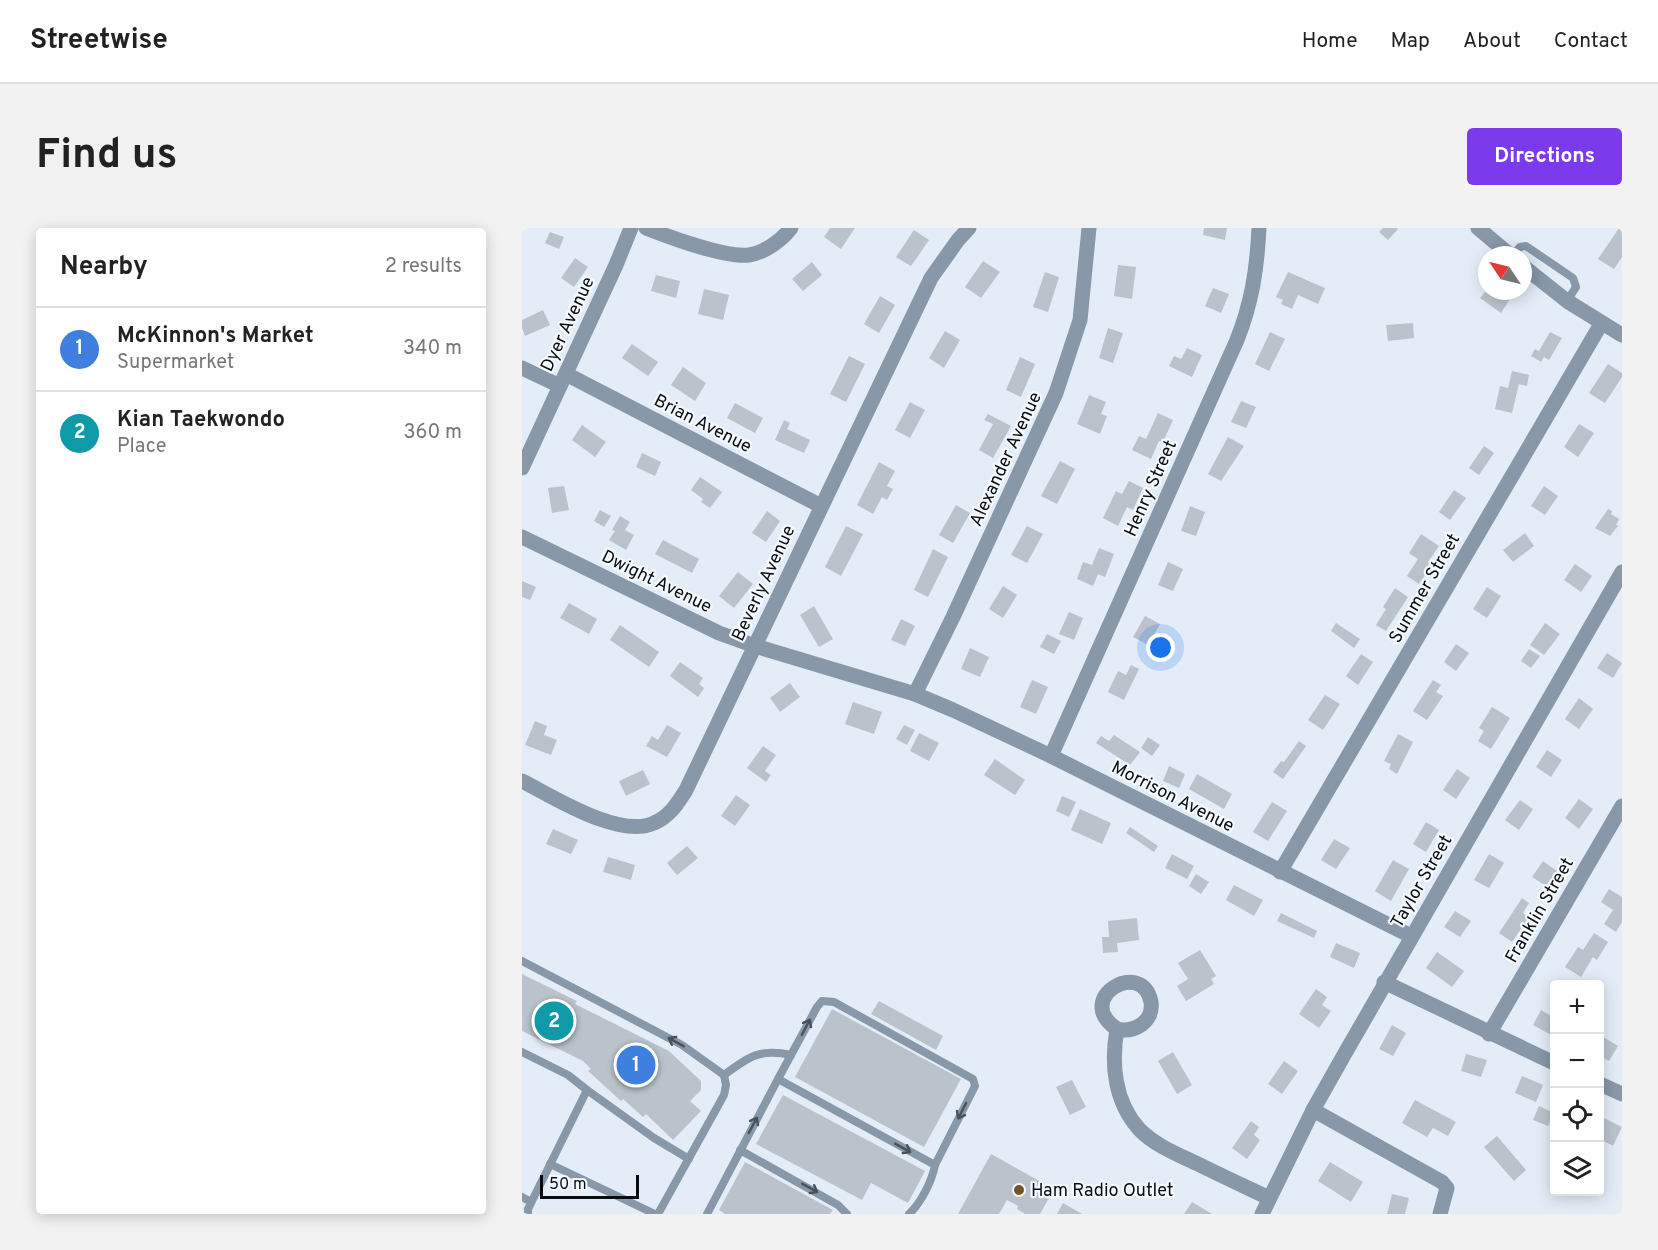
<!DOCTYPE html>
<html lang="en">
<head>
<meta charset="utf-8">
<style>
  :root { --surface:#fff; --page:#f2f2f2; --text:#222; --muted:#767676; --line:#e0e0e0; --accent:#7c3aed }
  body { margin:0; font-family:Overpass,sans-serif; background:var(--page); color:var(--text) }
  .controls { position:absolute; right:18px; bottom:18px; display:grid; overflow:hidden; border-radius:6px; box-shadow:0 3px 15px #0003 }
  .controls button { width:54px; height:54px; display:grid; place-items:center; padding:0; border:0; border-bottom:2px solid var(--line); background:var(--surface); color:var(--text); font:30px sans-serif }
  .compass { position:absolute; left:956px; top:18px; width:54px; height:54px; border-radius:50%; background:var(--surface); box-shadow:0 3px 15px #0003; rotate:305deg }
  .scale { position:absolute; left:18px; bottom:15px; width:99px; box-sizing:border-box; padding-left:6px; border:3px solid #090c0f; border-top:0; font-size:16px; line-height:21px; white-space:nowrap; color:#090c0f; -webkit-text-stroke:4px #f6fafe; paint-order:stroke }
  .you { position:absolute; left:639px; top:420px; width:21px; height:21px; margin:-15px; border:4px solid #fff; border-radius:50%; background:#1a73e8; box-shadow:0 0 0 9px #1a73e833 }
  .badge { display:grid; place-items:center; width:39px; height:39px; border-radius:50%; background:var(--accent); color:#fff; font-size:20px; font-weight:700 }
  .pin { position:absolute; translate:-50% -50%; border:3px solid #fff; box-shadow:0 2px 6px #0006 }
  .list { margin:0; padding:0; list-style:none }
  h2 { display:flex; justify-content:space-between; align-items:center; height:78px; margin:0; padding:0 24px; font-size:26px }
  h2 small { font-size:20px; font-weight:400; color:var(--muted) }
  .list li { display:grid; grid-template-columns:39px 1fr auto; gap:18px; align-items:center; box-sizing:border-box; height:84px; padding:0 24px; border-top:2px solid var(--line) }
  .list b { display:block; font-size:22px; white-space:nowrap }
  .list p { margin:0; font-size:20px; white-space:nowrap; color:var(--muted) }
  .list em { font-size:20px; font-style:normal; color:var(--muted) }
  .icon { flex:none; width:33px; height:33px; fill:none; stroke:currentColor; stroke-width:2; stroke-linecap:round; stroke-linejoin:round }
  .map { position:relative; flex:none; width:1100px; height:986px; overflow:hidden; border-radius:6px }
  header { display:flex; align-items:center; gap:36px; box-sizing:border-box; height:84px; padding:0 30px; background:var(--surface); border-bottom:2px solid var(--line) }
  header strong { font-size:28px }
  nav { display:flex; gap:33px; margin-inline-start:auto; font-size:21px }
  .intro { display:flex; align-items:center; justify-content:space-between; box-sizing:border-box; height:144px; padding:0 36px }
  h1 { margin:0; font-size:42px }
  .button { padding:15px 27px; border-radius:6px; background:var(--accent); color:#fff; font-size:21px; font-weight:700 }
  main { display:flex; gap:36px; padding:0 36px }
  aside { flex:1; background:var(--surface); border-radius:6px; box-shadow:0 3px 15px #0003 }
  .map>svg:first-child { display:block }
</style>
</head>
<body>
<header>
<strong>Streetwise</strong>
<nav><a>Home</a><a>Map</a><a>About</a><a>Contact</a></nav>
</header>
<div class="intro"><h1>Find us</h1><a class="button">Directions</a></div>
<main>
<aside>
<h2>Nearby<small>2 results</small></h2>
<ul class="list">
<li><span class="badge" style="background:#3f7fe0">1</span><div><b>McKinnon's Market</b><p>Supermarket</p></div><em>340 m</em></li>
<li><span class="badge" style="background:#0f9aa8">2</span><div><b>Kian Taekwondo</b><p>Place</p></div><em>360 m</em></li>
</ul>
</aside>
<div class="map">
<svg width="1100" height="986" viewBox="0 0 1100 986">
  <rect width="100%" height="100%" fill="#e4edf7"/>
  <g fill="#bac3cc">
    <polygon points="308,0 333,0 319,21 302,9"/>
    <polygon points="682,0 705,0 703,12 681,7"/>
    <polygon points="861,0 875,0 876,1 866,12 857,4"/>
    <polygon points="1097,0 1100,0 1100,29 1092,41 1076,31"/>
    <polygon points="392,2 407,12 389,38 374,29"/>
    <polygon points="28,4 42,9 37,21 23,15"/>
    <polygon points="53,30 66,39 52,59 39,50"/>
    <polygon points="461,33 478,44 459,70 443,59"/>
    <polygon points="290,34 300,47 281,63 270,51"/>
    <polygon points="596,37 614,39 610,71 592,68"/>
    <polygon points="523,44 537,49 526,84 511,79"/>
    <polygon points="766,44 803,60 796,76 776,67 770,81 759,76 761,72 754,69"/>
    <polygon points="134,47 158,53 154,70 129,63"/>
    <polygon points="691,60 707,66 699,85 683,78"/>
    <polygon points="182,61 207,67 201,92 176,86"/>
    <polygon points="964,63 977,63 988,71 979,85 958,70"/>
    <polygon points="358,68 373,77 357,105 342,96"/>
    <polygon points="21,82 28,97 3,108 0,100 0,92"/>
    <polygon points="891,95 892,110 866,113 864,97"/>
    <polygon points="586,100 601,105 591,135 577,130"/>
    <polygon points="423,103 438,112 422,140 407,130"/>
    <polygon points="748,104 763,111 747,143 733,136"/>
    <polygon points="1028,104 1040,110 1027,132 1022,129 1019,134 1009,128 1013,121 1017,123"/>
    <polygon points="110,116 136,134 126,148 100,130"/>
    <polygon points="665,120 680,127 670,149 647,138 652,128 659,131"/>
    <polygon points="327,128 343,136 324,174 308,166"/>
    <polygon points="498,129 513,136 499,169 484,162"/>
    <polygon points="1086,136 1100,145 1100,149 1083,175 1067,165"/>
    <polygon points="161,139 184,155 173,173 149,157"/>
    <polygon points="990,143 1007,147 1005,158 997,156 990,185 973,181 978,158 986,160"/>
    <polygon points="567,167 584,174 579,186 585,188 578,206 555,196"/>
    <polygon points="719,173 734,179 724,200 709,194"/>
    <polygon points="388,174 403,182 388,210 373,202"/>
    <polygon points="213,175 241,190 233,205 205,190"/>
    <polygon points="636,185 651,192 641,214 637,213 629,231 610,222 617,208 624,211"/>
    <polygon points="466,186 489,198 471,230 457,222 471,196 462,192"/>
    <polygon points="262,192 268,195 265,201 288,212 282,225 253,212"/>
    <polygon points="1057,196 1072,205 1056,229 1042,219"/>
    <polygon points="60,197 84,214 73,229 50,212"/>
    <polygon points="706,209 722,218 699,253 686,246"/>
    <polygon points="962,218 972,225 957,247 947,240"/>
    <polygon points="120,225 139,234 133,248 114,239"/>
    <polygon points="538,233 553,241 535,276 519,268"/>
    <polygon points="357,234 373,243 365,258 371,261 365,272 360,269 351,286 335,277"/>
    <polygon points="178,249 200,264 188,280 179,274 181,271 169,262"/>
    <polygon points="607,253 621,260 611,282 605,279 596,298 581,290 594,263 600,266"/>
    <polygon points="42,258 47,282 30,285 26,260"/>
    <polygon points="1022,258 1036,268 1023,287 1009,278"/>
    <polygon points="932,262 944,270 928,292 917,284"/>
    <polygon points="434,277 448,285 431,315 417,307"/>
    <polygon points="668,278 683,284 674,308 659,303"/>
    <polygon points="1086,281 1090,283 1089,286 1097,291 1094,297 1096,298 1088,308 1073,300"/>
    <polygon points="78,282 89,288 82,299 72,293"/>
    <polygon points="245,283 258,293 244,314 230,305"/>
    <polygon points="98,288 108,294 103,302 112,307 104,322 87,312 93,303 90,302"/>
    <polygon points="324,298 341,306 319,348 303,339"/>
    <polygon points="505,298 521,306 505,335 489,327"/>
    <polygon points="1003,305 1012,318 991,334 981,322"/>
    <polygon points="899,306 917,318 906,334 910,337 897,356 885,348 896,331 887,325"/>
    <polygon points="141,312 177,331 170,345 133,326"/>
    <polygon points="577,320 592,326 583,349 576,346 571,358 555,351 561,334 570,337"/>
    <polygon points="411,321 426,329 406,369 392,362"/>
    <polygon points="646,334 661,341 651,363 636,357"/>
    <polygon points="1053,336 1070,348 1059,364 1042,352"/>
    <polygon points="216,344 231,356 212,380 197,368"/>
    <polygon points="0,353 14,359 8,372 0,369"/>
    <polygon points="481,358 495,367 481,390 467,381"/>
    <polygon points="965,359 979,368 965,390 951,381"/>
    <polygon points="873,360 886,369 864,403 854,397 864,381 861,379"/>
    <polygon points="47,375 75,391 67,406 38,390"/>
    <polygon points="292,378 311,411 297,419 278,387"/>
    <polygon points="547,384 561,390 552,412 537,406"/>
    <polygon points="623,388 638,396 626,417 611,409"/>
    <polygon points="379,391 393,398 383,418 369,412"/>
    <polygon points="814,395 838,411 832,420 809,403"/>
    <polygon points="1023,395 1038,406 1022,427 1008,417"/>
    <polygon points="98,397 137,424 127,439 88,412"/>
    <polygon points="525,406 539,413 532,426 518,419"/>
    <polygon points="934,416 947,425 934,443 922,434"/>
    <polygon points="448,420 467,429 458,449 439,441"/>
    <polygon points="1007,421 1018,428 1009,440 999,433"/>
    <polygon points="1085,425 1100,435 1091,450 1075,440"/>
    <polygon points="839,426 851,434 836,457 824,448"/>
    <polygon points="158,434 181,450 177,456 182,460 176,469 148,448"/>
    <polygon points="609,437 617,441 602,472 586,464 596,443 604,447"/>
    <polygon points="510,452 526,459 514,486 498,479"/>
    <polygon points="911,452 919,457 914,464 921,468 905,492 891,483"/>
    <polygon points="268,455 278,469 258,484 248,470"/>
    <polygon points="803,467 818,476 801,502 786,492"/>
    <polygon points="1057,470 1071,481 1057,501 1043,491"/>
    <polygon points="331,474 360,484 352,506 323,496"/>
    <polygon points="970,479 988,490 969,521 956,513 962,503 957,500"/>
    <polygon points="13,493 25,498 22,507 35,512 29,527 3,517"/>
    <polygon points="145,497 159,505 145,529 124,518 130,508 136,512"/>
    <polygon points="382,497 393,502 385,517 374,511"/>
    <polygon points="397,505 417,515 407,533 388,523"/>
    <polygon points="876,506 891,514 875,546 867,541 869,536 862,533"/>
    <polygon points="592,507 618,524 608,537 574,515 579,508 587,513"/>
    <polygon points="626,509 638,517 630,528 619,520"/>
    <polygon points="777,513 784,518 761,551 751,544 759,533 762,534"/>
    <polygon points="241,518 254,527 243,543 249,547 244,554 225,540"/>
    <polygon points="1025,522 1040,532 1029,549 1014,539"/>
    <polygon points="473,531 503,552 493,567 462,547"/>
    <polygon points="647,538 663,546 657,560 641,553"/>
    <polygon points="935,541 948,550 934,571 921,562"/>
    <polygon points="121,542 128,556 104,568 97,553"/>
    <polygon points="675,546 710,566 702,581 667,561"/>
    <polygon points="214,567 228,577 213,598 199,588"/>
    <polygon points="540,568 554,574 547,589 534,583"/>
    <polygon points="1057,571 1071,581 1057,601 1043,590"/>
    <polygon points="998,572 1011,581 997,602 983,592"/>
    <polygon points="750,574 765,583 746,613 731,604"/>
    <polygon points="558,581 589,595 580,616 549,602"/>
    <polygon points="904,594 917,602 904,624 891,616"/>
    <polygon points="608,599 636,618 632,624 604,605"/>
    <polygon points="31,601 56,612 49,626 24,616"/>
    <polygon points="812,611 828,620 814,641 799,632"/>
    <polygon points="165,618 176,630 155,647 145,635"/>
    <polygon points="650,626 672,638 665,651 643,640"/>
    <polygon points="967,626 982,635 967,660 952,652"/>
    <polygon points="86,629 113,637 109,652 81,644"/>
    <polygon points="871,632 887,641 869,673 853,663"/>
    <polygon points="1021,633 1035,643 1024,658 1010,649"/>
    <polygon points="674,646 687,654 679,666 667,658"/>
    <polygon points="712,657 741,672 732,688 704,672"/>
    <polygon points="1087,661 1100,669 1100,694 1094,704 1082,696 1091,682 1079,674"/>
    <polygon points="1000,670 1007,675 1001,685 1007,689 990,714 977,705"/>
    <polygon points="933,683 949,693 938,709 922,699"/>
    <polygon points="759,685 795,703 792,710 755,693"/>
    <polygon points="615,690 617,712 595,715 596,724 581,725 580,709 587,709 586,693"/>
    <polygon points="1072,705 1086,714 1075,732 1071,729 1059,749 1043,739 1056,719 1061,722"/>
    <polygon points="814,715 838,725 832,740 808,729"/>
    <polygon points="678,722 694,748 689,751 692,756 664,773 655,758 666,751 656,735"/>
    <polygon points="915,724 942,743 930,759 904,740"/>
    <polygon points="0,746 55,773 53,776 147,823 179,853 179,862 168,873 179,883 151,912 124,886 121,889 101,871 99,873 66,843 69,841 61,833 0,803"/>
    <polygon points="794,761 805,769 800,777 809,783 797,800 777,786"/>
    <polygon points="357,773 421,808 414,822 349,786"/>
    <polygon points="310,781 439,851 402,919 273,849"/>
    <polygon points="1019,782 1032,790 1032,801 1029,807 1011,797"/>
    <polygon points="870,797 884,805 871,828 857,821"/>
    <polygon points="1078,807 1096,818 1087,833 1078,828"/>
    <polygon points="651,824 670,857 655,866 636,833"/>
    <polygon points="944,826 965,832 959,849 939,843"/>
    <polygon points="762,833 776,843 760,866 746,856"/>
    <polygon points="1000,848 1021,857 1014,874 993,865"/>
    <polygon points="550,852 564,879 548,887 534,859"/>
    <polygon points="261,867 403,943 386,975 349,955 340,972 234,916"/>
    <polygon points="893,872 934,894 926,908 911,900 905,909 880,895"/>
    <polygon points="1017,878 1032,885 1026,898 1011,892"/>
    <polygon points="1078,888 1100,899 1091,918 1078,911"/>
    <polygon points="729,893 737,899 732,907 738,912 725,931 710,920"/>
    <polygon points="975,908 1004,942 992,953 962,919"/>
    <polygon points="469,926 532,961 518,986 503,986 495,981 496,978 485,972 477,986 436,986"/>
    <polygon points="223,934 311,982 308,986 203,986 197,982"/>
    <polygon points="808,934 841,954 829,974 796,953"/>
    <polygon points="870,966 887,970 883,986 865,986"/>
    <polygon points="670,974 690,986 662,986"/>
    <polygon points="541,975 560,986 535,986"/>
  </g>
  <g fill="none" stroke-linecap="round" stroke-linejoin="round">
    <g stroke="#8898a8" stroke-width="8">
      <polyline points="991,27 998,19 1004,18 1051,50 1054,59 1045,73"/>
      <polyline points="0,733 160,817 202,847 204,857 202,867 136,986"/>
      <polyline points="0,824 46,847 65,862 6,981 6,986"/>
      <path d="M202 847C226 829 238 820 269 827"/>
      <polyline points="256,851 295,779 300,773 312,774 451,851 453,858 413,937"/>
      <polyline points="65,862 132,910 167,931"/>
      <polyline points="218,922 316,977 325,986"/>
      <polyline points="28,936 133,986"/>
      <polyline points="0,969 9,974"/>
      <path d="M185 986 256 851 413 937C410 953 399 975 387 986"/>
    </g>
    <g stroke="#8898a8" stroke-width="15">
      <path d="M124 0C147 9 204 30 227 27 242 25 260 12 269 0"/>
      <polyline points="956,0 988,27"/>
      <polyline points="1001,38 1045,73 1100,107"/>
      <polyline points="0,140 38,158"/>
      <polyline points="44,146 299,278"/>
      <polyline points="0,240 94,37 109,0"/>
      <polyline points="0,309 197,405 233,418 393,466 431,482 529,528 889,708"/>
      <polyline points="393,466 431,389 534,165 558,92 567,0"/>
      <path d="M529 528 715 112C730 74 735 41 737 0"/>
      <path d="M0 553C32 569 97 611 132 595 147 589 156 575 164 562L409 50 436 12 447 0"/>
      <polyline points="758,644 1079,96"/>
      <polyline points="862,754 1032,835"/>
      <path d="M595 801C612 805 632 794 629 774 620 729 550 771 595 801 589 835 592 873 617 901 632 917 657 927 676 936 700 948 724 959 747 970"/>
      <polyline points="967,806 1100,578"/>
      <polyline points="1078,856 1100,866"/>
      <polyline points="791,882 920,954 925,960 918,986"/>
      <polyline points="740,986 791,882 822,827 1100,344"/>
    </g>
  </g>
  <defs><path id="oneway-shaft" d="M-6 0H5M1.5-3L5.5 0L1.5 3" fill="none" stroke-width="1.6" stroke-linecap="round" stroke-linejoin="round" transform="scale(1.5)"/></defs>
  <g stroke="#48525c">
    <use href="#oneway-shaft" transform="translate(284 799) rotate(-62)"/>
    <use href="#oneway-shaft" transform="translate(154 814) rotate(-151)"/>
    <use href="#oneway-shaft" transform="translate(440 883) rotate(117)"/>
    <use href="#oneway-shaft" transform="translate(231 897) rotate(-62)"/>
    <use href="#oneway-shaft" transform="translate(381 920) rotate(29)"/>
    <use href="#oneway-shaft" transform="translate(288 960) rotate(29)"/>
  </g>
  <circle fill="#75532b" stroke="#f6fafe" stroke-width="2" cx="497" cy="962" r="6"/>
  <g text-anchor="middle" stroke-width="4.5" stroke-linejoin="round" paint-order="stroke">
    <g font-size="18" fill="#090c0f" stroke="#f6fafe">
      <text transform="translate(45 96) rotate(-65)" y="6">Dyer Avenue</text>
      <text transform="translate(181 195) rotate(27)" y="6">Brian Avenue</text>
      <text transform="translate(483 231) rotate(-65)" y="6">Alexander Avenue</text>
      <text transform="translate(628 260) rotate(-66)" y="6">Henry Street</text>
      <text transform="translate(135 353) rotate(26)" y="6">Dwight Avenue</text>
      <text transform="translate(241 355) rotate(-65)" y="6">Beverly Avenue</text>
      <text transform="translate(902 360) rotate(-60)" y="6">Summer Street</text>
      <text transform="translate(651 568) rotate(27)" y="6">Morrison Avenue</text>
      <text transform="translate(899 653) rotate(-60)" y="6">Taylor Street</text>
      <text transform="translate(1017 682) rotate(-60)" y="6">Franklin Street</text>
    </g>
    <g font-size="18" fill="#090c0f" stroke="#f6fafe" text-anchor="start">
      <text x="509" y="968">Ham Radio Outlet</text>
    </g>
  </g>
</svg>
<div class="controls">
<button>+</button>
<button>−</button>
<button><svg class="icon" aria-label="locate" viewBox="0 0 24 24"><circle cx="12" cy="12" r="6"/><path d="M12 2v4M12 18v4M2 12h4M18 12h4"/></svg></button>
<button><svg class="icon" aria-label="layers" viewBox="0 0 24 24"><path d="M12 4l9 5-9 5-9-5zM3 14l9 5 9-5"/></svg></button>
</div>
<svg class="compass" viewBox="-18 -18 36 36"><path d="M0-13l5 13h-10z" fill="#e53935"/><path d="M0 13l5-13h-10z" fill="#767676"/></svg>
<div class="scale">50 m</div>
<div class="you"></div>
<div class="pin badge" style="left:114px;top:837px;background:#3f7fe0">1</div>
<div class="pin badge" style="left:32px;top:793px;background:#0f9aa8">2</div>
</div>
</main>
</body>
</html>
